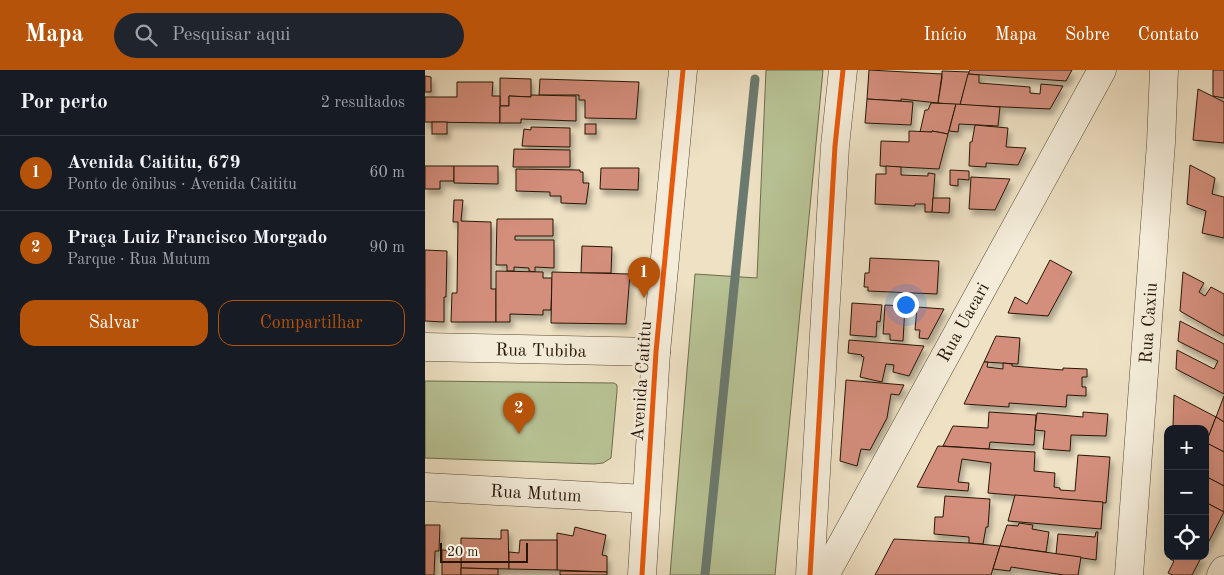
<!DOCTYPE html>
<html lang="pt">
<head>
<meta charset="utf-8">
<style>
  :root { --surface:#171b24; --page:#20242c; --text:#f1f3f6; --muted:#9ea1a6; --line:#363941; --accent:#b45309 }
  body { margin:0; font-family:"Old Standard TT",serif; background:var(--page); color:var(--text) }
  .controls { position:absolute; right:15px; bottom:15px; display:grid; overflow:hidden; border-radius:10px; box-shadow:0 5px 20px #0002 }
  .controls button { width:45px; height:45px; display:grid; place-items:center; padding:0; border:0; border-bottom:1px solid var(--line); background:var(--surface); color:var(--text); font:25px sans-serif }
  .scale { position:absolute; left:15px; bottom:12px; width:88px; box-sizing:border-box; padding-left:5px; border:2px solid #261605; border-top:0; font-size:14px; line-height:18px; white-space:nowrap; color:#261605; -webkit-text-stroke:4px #f4ecd9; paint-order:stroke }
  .you { position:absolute; left:480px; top:234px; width:18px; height:18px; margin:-12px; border:4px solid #fff; border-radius:50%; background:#1a73e8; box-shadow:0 0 0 8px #1a73e833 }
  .badge { display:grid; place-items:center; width:32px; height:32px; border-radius:50%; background:var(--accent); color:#fff; font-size:16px; font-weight:700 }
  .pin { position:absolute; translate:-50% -41px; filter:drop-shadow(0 1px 2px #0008) }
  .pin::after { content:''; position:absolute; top:26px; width:18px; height:15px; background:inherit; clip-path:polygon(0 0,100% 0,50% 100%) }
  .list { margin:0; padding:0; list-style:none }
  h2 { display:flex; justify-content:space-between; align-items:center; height:65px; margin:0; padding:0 20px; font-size:21px }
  h2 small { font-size:16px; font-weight:400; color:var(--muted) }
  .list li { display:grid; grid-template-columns:32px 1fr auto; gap:15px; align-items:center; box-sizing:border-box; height:75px; padding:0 20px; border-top:1px solid var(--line) }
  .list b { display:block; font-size:19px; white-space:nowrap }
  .list p { margin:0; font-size:16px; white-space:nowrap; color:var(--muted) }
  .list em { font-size:16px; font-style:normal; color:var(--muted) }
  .actions { display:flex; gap:10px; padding:15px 20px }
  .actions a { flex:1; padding:11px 0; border:1px solid var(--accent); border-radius:15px; text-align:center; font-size:18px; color:var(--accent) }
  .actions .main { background:var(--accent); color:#fff }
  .icon { flex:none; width:28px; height:28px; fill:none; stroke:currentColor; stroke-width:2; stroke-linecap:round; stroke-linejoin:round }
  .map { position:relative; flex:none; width:799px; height:505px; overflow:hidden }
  header { display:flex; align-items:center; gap:30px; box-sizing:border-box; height:70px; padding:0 25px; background:var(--accent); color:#fff }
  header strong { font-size:24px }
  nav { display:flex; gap:28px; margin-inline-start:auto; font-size:18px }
  .search { width:350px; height:45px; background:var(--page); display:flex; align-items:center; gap:12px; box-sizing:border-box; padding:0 18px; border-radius:28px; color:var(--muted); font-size:19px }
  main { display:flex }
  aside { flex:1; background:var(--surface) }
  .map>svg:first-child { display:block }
</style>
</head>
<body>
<header>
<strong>Mapa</strong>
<div class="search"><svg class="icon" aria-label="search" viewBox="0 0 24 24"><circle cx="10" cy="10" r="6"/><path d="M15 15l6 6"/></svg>Pesquisar aqui</div>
<nav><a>Início</a><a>Mapa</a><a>Sobre</a><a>Contato</a></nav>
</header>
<main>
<aside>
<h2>Por perto<small>2 resultados</small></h2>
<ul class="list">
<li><span class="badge">1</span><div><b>Avenida Caititu, 679</b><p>Ponto de ônibus · Avenida Caititu</p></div><em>60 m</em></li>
<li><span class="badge">2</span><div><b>Praça Luiz Francisco Morgado</b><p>Parque · Rua Mutum</p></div><em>90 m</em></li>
</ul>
<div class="actions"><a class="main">Salvar</a><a>Compartilhar</a></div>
</aside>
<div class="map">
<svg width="799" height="505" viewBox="0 0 799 505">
  <defs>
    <filter id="shadow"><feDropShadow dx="3" dy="5.5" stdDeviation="2.5" flood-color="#0004"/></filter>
  </defs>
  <rect width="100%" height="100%" fill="#eee1c4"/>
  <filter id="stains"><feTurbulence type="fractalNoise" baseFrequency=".004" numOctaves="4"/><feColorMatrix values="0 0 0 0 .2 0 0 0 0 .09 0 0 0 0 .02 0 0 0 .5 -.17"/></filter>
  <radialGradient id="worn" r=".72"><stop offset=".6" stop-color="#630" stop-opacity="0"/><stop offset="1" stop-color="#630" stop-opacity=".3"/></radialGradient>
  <g fill="#b8c395" stroke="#6f6c4d">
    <polygon points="341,0 398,0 350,505 245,505 270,204 332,208"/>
    <polygon points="0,311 189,313 192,315 192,321 186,388 178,393 169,394 0,388"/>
  </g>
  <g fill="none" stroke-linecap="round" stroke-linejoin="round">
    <polyline stroke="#6b7a6f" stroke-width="9" points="280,505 330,9"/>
  </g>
  <g fill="#d48e7c" stroke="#261605" filter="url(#shadow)">
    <polygon points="444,0 517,4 513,33 476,29 476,31 442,29"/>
    <polygon points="545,0 647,0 641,11 543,4"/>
    <polygon points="788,0 799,0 799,28 788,26"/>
    <polygon points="517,1 544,2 535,35 513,33 517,8"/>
    <polygon points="543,4 554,5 554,13 605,17 605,23 615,24 616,14 638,16 625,39 535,35"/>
    <polygon points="0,6 6,7 6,22 0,22"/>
    <polygon points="75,8 106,9 106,27 84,26 84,36 75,36"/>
    <polygon points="115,9 214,12 211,49 160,48 160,30 154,30 154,25 114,25"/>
    <polygon points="32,12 68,12 67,26 75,26 75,53 0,52 0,27 32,27"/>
    <polygon points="773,19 799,32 799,73 768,70"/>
    <polygon points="106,25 151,26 151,51 96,49 96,53 75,53 75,36 84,36 84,26 106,27"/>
    <polygon points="442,29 488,32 486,55 440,53"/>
    <polygon points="506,33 531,34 523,64 507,61 507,62 495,62 500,40 503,40"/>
    <polygon points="531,34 575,37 573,56 534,54 533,62 524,61"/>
    <rect x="7" y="52" width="15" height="12"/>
    <rect x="160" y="54" width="11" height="10"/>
    <polygon points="550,55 583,58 581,77 601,78 593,95 561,93 561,97 544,96 545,72 547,72"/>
    <polygon points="106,57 145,58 145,77 97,76 99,59 106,60"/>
    <polygon points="484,61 507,62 507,61 523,64 514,99 455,96 456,71 484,72"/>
    <polygon points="89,79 145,80 145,97 88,97"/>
    <polygon points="765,95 790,108 787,124 799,127 799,168 777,163 781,141 762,134"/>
    <polygon points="0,96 29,96 29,111 15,111 15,119 0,119"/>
    <polygon points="29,96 73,96 73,114 29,113"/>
    <polygon points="461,96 476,97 476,105 503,106 503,103 510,104 507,142 500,142 500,134 490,134 490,136 450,134 451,104 461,104"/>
    <polygon points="176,98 214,98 213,120 175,119"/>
    <polygon points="91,99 155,100 155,102 158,102 158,113 164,113 161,134 136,133 136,126 125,126 125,122 91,121"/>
    <polygon points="525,100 544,101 544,110 533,109 533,116 525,115"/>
    <polygon points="546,107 585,109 570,140 544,139"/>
    <polygon points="508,128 525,128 524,143 507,142"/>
    <polygon points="29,130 38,130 36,151 66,152 66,219 71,219 71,252 26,252 27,223 32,223 33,152 28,152"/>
    <polygon points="72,149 128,149 128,166 90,166 90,170 129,170 129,198 110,197 110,202 104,201 104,198 89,197 89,201 82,201 82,195 71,195"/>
    <polygon points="157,176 187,177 186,203 156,203"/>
    <polygon points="0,180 22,181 21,227 19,227 19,252 0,251"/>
    <polygon points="445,188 514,191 512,224 443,221 443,217 439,217 440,203 444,203"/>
    <polygon points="625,190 647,202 623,246 583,243 590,227 602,234"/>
    <polygon points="71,201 118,202 118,208 127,208 126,240 118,240 118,245 85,244 85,252 71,252"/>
    <polygon points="127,202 205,204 201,254 126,253"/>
    <polygon points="758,202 779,213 774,222 780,226 786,217 799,224 799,266 755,241"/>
    <polygon points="427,233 457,235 455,252 452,251 451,267 425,265"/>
    <polygon points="460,235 480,236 478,271 465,270 465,264 458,264"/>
    <polygon points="492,237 519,239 503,269 494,268 495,260 490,260"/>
    <polygon points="755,251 799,274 799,324 751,299 752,280 789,299 793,291 753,271"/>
    <polygon points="571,266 595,268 593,294 559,292"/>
    <polygon points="424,270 499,276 484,306 468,302 469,295 461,294 457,312 435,307 439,287 436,286 437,285 423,283"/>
    <polygon points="559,292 563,292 562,297 578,299 578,293 587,294 587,296 638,300 638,298 662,299 662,307 657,307 657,317 661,317 661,326 642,325 641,337 584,333 584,337 539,334"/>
    <polygon points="421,310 479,315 474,325 466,324 462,348 445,380 436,379 432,396 415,391"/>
    <polygon points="749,325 791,347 781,373 780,359 753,359 748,356"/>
    <polygon points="799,326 799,352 791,347"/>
    <polygon points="564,342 611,345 609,375 565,372 564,379 518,376 528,356 563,358"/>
    <polygon points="658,342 683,344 681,366 646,365 645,381 618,379 620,361 610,360 612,343 658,347"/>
    <polygon points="791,347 799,352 799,382 781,373"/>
    <polygon points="780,372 799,382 799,416 780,406"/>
    <polygon points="513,376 610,382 609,401 630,403 629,417 635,418 635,420 650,421 653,385 685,387 681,433 563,423 566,393 537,389 533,412 544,413 543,421 492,417"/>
    <polygon points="780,406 799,416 799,442 780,432"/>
    <polygon points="590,425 678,432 676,459 583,451"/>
    <polygon points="520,426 565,429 563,457 561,457 558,474 544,473 544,467 509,464 510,447 518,447"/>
    <polygon points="780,432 799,442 780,479"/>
    <polygon points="594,453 608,455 607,459 624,462 621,482 575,476 582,455 593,456"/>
    <polygon points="0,455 15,455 14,481 10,481 9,505 0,505"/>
    <polygon points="150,457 181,465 177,485 182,486 182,502 132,500 132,463 148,466"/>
    <polygon points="76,460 83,460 84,499 36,498 36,468 76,469"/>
    <polygon points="671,462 673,462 671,490 631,484 633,464 670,467"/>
    <polygon points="469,469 544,473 575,476 566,505 450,505"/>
    <polygon points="95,470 132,470 132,500 84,499 84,482 94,483"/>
    <polygon points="575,476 656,487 653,505 639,505 586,497 585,501 568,499"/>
    <polygon points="17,480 36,481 36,505 17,505"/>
    <polygon points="746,486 777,486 767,505 748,505 743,503 749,491 745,489"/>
    <polygon points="36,498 73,499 73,505 36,505"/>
    <polygon points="135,501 182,502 182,505 135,505"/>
  </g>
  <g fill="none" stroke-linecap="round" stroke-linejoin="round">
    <defs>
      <g id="minor">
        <polyline points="0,277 231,282"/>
        <polyline points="0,417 221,429"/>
        <polyline points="217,505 231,282 258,0"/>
        <polyline points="385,505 410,76 418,0"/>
        <polyline points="400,505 677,0"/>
        <polyline points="704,505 736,73 739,0"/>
        <polyline points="796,505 799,500"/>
      </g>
    </defs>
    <use href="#minor" stroke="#584935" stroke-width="29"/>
    <use href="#minor" stroke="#f4ecd9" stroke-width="28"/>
    <defs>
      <g id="cycleway">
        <polyline points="217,505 231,282 258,0"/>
        <polyline points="385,505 410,76 418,0"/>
      </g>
    </defs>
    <use href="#cycleway" stroke="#f4ecd9" stroke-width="8"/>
    <use href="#cycleway" stroke="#e8590c" stroke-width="5"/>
  </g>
  <g text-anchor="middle" stroke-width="5" stroke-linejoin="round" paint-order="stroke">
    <g font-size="18" fill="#261605" stroke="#f4ecd9">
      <text transform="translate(538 252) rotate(-61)" y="6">Rua Uacari</text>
      <text transform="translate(723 253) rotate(-86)" y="6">Rua Caxiu</text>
      <text transform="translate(116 280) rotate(1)" y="6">Rua Tubiba</text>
      <text transform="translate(216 311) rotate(-86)" y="6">Avenida Caititu</text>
      <text transform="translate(111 423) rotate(3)" y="6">Rua Mutum</text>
    </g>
  </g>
  <rect width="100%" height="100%" filter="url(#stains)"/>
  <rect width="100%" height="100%" fill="url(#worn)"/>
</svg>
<div class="controls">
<button>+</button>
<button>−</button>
<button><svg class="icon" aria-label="locate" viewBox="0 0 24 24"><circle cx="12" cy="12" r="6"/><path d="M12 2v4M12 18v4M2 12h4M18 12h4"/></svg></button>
</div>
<div class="scale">20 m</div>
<div class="you"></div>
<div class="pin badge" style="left:219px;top:228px">1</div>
<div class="pin badge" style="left:94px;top:364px">2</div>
</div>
</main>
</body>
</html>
